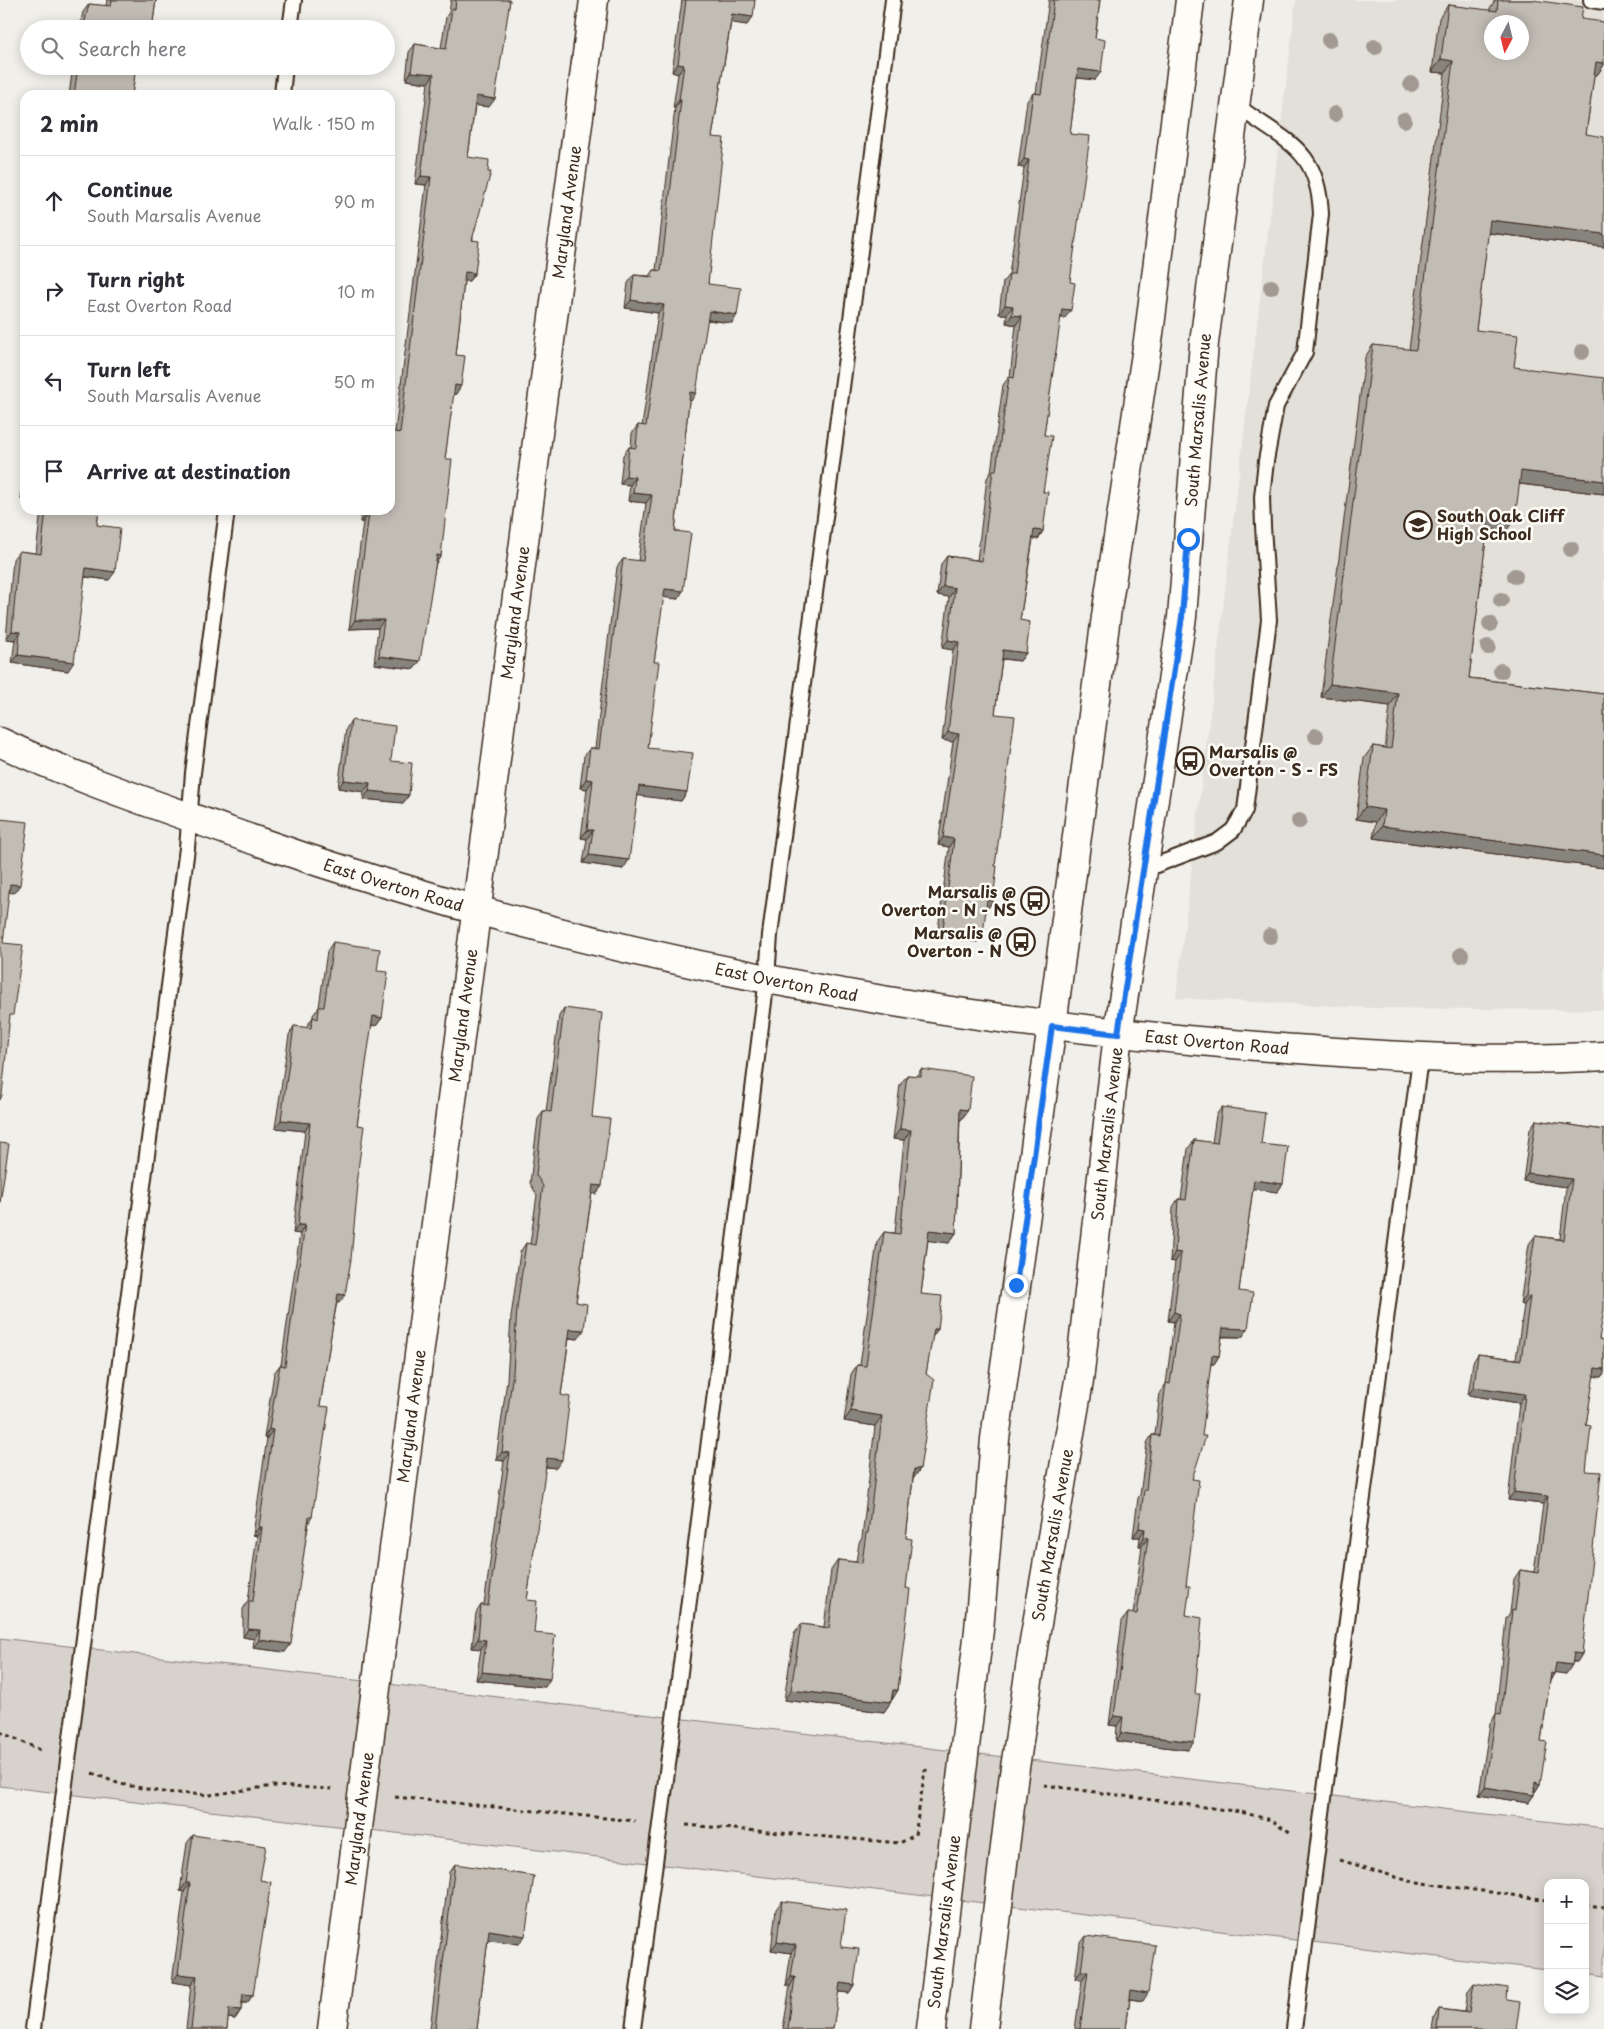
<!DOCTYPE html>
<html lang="en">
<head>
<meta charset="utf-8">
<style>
  :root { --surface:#fff; --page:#f7f7f7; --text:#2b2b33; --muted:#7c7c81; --line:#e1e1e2 }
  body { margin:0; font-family:"Playpen Sans",sans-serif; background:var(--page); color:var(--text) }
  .controls { position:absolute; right:15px; bottom:15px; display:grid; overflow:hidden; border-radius:10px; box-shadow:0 2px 12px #0003 }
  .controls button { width:45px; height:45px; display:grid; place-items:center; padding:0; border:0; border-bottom:1px solid var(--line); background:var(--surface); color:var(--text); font:25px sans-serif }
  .compass { position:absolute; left:1484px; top:15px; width:45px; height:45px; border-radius:50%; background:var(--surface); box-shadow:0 2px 12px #0003; rotate:187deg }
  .stop { position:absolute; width:15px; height:15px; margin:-11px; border:4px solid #1a73e8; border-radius:50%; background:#fff }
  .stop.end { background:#1a73e8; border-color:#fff; box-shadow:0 1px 5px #0008 }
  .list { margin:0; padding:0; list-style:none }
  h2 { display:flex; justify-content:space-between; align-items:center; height:65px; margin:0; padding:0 20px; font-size:21px }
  h2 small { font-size:16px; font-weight:400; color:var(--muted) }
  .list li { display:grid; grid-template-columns:32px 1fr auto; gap:15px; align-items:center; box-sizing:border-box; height:90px; padding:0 20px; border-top:1px solid var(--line) }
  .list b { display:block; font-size:19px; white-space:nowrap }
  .list p { margin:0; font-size:16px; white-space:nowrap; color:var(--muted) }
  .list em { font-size:16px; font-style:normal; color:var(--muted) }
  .icon { flex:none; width:28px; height:28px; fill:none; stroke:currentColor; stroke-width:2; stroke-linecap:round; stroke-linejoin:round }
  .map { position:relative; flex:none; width:1604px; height:2029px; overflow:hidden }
  .search { position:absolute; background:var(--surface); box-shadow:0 2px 12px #0003; left:20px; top:20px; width:375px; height:55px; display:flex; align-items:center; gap:12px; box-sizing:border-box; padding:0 18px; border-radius:28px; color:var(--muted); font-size:19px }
  .panel { position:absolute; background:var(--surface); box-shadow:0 2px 12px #0003; left:20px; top:90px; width:375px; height:425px; border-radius:15px }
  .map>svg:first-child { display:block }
</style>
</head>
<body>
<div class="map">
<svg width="1604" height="2029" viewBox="0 0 1604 2029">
  <rect width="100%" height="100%" fill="#f1efea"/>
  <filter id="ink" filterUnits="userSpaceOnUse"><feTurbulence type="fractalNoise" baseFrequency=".02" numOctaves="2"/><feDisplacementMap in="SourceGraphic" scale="10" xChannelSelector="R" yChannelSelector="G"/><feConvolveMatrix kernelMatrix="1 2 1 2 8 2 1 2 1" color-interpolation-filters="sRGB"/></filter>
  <g filter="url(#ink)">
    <path fill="#e3e0da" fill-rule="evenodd" d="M1296 0H1604V1010L1372 1008 1176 998ZM1492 22H1522V52H1492Z"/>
    <polygon fill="#d7d2cc" stroke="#897e75" points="0,1638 1604,1828 1604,1977 1585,1974 1585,1883 1548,1883 1548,1970 0,1786"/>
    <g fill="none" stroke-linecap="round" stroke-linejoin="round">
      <defs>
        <g id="service">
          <polyline points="1591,0 1604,2"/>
          <polyline points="290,29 294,0"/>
          <polyline points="282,95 285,66"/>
          <path d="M1143 870 1217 842 1233 830 1245 810 1269 620 1263 526 1262 497 1266 461 1276 406 1305 352 1321 214C1318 145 1283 142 1235 104"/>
          <polyline points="33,2029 187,848 193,773 227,510"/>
          <polyline points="633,2029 677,1696 767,978 770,935 893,0"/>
          <polyline points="1294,2029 1420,1058"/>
        </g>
        <g id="minor">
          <path id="s1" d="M332 2029 594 0"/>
        </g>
        <g id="tertiary">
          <path id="s2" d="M0 742C74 778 154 804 231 832 553 947 892 1015 1232 1044 1356 1054 1480 1064 1604 1056"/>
        </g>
        <g id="secondary">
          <path id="s3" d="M931 2029 979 1630 995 1439 1052 1025 1107 609 1149 334 1190 0"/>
          <path id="s4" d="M983 2029 1013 1781 1034 1641 1079 1381 1118 1034 1182 617 1204 343 1249 0"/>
        </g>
      </defs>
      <use href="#service" stroke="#3b2a1e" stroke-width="18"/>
      <use href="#minor" stroke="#3b2a1e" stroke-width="31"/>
      <use href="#tertiary" stroke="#3b2a1e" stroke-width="31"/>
      <use href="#secondary" stroke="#3b2a1e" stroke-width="31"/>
      <g stroke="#3b2a1e" stroke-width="3" stroke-dasharray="4 4" stroke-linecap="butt">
        <polyline points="0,1732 43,1751"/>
        <polyline points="92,1773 120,1784 163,1792 210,1795 273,1786 332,1789"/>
        <polyline points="1044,1785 1241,1812 1271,1820 1293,1834"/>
        <polyline points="395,1797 635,1821"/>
        <polyline points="686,1825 900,1843 915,1835 925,1770 931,1771"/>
        <polyline points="1340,1860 1409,1881 1548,1900"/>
        <polyline points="1585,1905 1604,1907"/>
      </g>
      <use href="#service" stroke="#fdfcf7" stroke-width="14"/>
      <use href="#minor" stroke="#fdfcf7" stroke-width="28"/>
      <use href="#tertiary" stroke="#fdfcf7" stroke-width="28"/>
      <use href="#secondary" stroke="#fdfcf7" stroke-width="28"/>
    </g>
    <g fill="#a29a92">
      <circle cx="1329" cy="40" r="8"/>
      <circle cx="1375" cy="47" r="8"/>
      <circle cx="1411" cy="84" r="8"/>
      <circle cx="1335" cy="114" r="8"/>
      <circle cx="1404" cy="120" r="8"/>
      <circle cx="1271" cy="287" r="8"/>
      <circle cx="1582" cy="352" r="8"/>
      <circle cx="1571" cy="549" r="8"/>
      <circle cx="1515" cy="576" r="8"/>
      <circle cx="1501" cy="600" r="8"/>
      <circle cx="1490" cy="624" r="8"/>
      <circle cx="1488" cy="647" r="8"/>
      <circle cx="1501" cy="671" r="8"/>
      <circle cx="1316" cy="736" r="8"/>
      <circle cx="1299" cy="821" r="8"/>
      <circle cx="1270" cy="936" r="8"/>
      <circle cx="1461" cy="955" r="8"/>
    </g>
    <g fill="#a6a29b" stroke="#3b2a1e">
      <polygon points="107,0 156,0 152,29 79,29 83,12 89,4 106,6"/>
      <polygon points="451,0 510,0 489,107 475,105 468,157 475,273 469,281 464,281 456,355 456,394 453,394 445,459 441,556 436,563 414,669 374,664 378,628 349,629 363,522 360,522 361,510 390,510 395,432 426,185 415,184 428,83 406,80 409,52 415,44 441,48 446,17 449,12"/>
      <polygon points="682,0 755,0 747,25 731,22 712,137 708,284 737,315 732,323 707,320 691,401 689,401 675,531 678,599 663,597 654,662 648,748 687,792 681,801 638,795 623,869 583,863 587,839 581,838 587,789 580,788 584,756 590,748 595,748 617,567 623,559 638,561 646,503 628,501 630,485 620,484 623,455 629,447 631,447 632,433 638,425 642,426 658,313 625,308 628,283 634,275 649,276 653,270 656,270 675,108 673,108 678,74 672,72"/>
      <polygon points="1049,0 1100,0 1095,38 1095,80 1077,78 1070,134 1065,318 1060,318 1044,435 1043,531 1038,539 1033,539 1020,620 1026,653 1020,661 1002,659 995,714 995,866 993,901 987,909 986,909 977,942 937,937 949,847 938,845 953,742 942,740 953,650 942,648 949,597 937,595 941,564 947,556 977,560 987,478 991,472 1003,385 1009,377 1010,377 1016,325 1006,323 1007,314 999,314 1003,282 1009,274 1024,168 1018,167 1027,101 1033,93 1036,93"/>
      <polygon points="1495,0 1533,0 1581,19 1604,63 1604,65 1597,75 1594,75 1586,134 1604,247 1488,233 1476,330 1514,367 1604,494 1519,484 1506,531 1487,529 1469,678 1604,694 1604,868 1373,838 1376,822 1356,819 1364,758 1373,746 1385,748 1390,706 1321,697 1365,357 1373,345 1409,350 1445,73 1432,72 1439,18 1448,5 1490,11 1490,8"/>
      <polygon points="73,66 136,66 132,95 69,95"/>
      <polygon points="25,467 25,500 21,499"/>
      <polygon points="41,510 99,510 97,525 109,580 85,577 68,671 12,663 15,640 6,639 13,559 19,551 36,553"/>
      <polygon points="351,720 409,795 403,803 363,799 364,792 338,788 346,729"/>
      <polygon points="333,942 377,971 382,1018 376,1026 371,1025 357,1125 339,1303 337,1302 332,1329 320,1406 312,1517 309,1522 285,1652 253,1648 254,1639 243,1637 243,1609 248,1601 257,1536 253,1535 267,1438 264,1438 274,1373 280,1365 281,1365 300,1234 293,1233 305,1131 275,1128 289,1035 294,1026 307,1028 307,1026 313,1017 313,1015 319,1007 327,951"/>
      <polygon points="564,1008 592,1117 602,1186 596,1194 592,1193 576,1302 578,1339 569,1338 561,1395 556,1468 545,1467 527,1600 545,1687 476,1680 481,1649 472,1648 476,1613 481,1605 484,1605 504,1461 496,1460 507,1380 511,1317 520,1252 526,1243 530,1244 537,1195 530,1183 538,1119 543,1111 546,1111 559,1016"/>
      <polygon points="921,1069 968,1110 961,1120 960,1119 956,1233 949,1243 928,1240 921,1294 932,1337 926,1374 920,1469 913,1479 906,1538 906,1588 898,1690 884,1712 784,1700 794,1634 801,1624 824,1627 831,1570 838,1560 856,1562 859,1543 862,1538 875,1426 844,1421 851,1374 857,1365 860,1365 877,1242 884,1232 895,1233 904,1140 893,1139 900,1085 907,1075 917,1076"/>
      <polygon points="1222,1107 1261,1144 1283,1184 1277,1192 1253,1188 1239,1291 1248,1329 1242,1337 1222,1337 1219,1356 1214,1364 1211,1364 1192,1479 1186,1586 1186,1615 1188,1750 1116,1741 1117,1726 1109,1725 1122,1621 1128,1613 1133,1614 1142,1546 1139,1546 1140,1537 1133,1537 1138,1498 1140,1495 1147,1443 1152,1435 1155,1435 1160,1392 1166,1384 1174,1322 1168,1321 1175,1262 1170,1261 1173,1207 1178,1199 1181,1199 1188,1149 1194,1140 1212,1143 1216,1115"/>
      <polygon points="1536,1120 1604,1130 1599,1339 1604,1340 1604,1373 1601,1377 1593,1376 1586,1425 1586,1471 1582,1654 1577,1662 1573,1662 1566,1674 1555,1672 1550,1681 1541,1741 1540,1784 1535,1792 1534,1792 1534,1795 1528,1803 1479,1795 1490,1723 1496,1714 1506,1619 1510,1613 1514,1579 1520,1570 1534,1572 1543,1504 1508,1500 1519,1403 1468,1395 1473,1362 1478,1354 1516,1359 1524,1305 1520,1304 1529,1244 1535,1236 1560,1239 1566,1187 1523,1181 1530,1129"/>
      <polygon points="193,1835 260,1880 253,1995 247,2003 242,2003 241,2010 235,2019 228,2018 227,2029 186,2029 191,1985 172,1982 184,1892 180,1891 187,1843"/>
      <polygon points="455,1864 519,1944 488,1939 477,2029 430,2029 449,1872"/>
      <polygon points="782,1901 841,1947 854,1985 849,1993 838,1992 833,2029 783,2029 790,1986 786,1985 791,1953 771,1950 776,1909"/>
      <polygon points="1086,1936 1143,2001 1130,1999 1126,2029 1075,2029 1082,1980 1075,1979 1080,1944"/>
      <polygon points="1474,1983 1507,2000 1516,2029 1432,2029 1434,2017 1439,2009 1465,2012 1468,1991"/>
    </g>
    <g fill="#87847e" stroke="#3b2a1e">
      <polygon points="732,14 753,17 747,25 726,22"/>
      <polygon points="1441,59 1453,61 1445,73 1432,72"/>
      <polygon points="1596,62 1604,63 1604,65 1597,75 1588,74"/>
      <polygon points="678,64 684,65 678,74 672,72"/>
      <polygon points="1078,69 1101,72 1095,80 1072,77"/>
      <polygon points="411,72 434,74 428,83 406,80"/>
      <polygon points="476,96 495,99 489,107 470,105"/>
      <polygon points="679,100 681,100 675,108 673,108"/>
      <polygon points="1024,159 1029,160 1024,168 1018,167"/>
      <polygon points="421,176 431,177 426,185 415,184"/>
      <polygon points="1490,220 1604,234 1604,247 1482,232"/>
      <polygon points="465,272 475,273 469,281 459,280"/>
      <polygon points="631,300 664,305 658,313 625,308"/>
      <polygon points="1005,305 1013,306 1007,314 999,314"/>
      <polygon points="1062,309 1071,310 1065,318 1056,317"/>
      <polygon points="709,311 737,315 732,323 703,319"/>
      <polygon points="1012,315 1022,316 1016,325 1006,323"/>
      <polygon points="455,385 461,386 456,394 449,394"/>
      <polygon points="690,392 696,393 691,401 684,400"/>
      <polygon points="1521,471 1604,481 1604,494 1512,483"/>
      <polygon points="626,476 635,477 630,485 620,484"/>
      <polygon points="25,493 25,500 21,499"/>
      <polygon points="633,493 652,495 646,503 628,501"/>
      <polygon points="366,514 369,514 363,522 360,522"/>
      <polygon points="1489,516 1515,519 1506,531 1480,528"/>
      <polygon points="1034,530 1043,531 1038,539 1028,538"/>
      <polygon points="437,555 441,556 435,564"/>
      <polygon points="86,568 115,572 109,580 80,576"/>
      <polygon points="943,586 955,588 949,597 937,595"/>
      <polygon points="665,589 683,591 678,599 659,597"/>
      <polygon points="355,620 384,620 378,628 349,629"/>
      <polygon points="12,631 20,632 15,640 6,639"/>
      <polygon points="948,640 959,642 953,650 942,648"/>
      <polygon points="1003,650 1026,653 1020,661 997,658"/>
      <polygon points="18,655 74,662 68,671 12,663"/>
      <polygon points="379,656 420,661 414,669 374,664"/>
      <polygon points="1330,684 1398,693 1390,706 1321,697"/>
      <polygon points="948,732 959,734 953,742 942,740"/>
      <polygon points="586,779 593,780 587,789 580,788"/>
      <polygon points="344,780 370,783 364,792 338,788"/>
      <polygon points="639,786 687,792 681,801 633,795"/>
      <polygon points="369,791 409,795 403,803 363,799"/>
      <polygon points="1365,807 1384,810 1376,822 1356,819"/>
      <polygon points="1382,826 1604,855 1604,868 1373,838"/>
      <polygon points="587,830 593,830 587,839 581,838"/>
      <polygon points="943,837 954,839 949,847 938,845"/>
      <polygon points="589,855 629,860 623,869 583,863"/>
      <polygon points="10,884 20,885 14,893 4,892"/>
      <polygon points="987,900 993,901 987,909 981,908"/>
      <polygon points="943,929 983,934 977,942 937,937"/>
      <polygon points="373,1016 382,1018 376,1026 367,1024"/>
      <polygon points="960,1109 968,1110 961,1120 953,1119"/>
      <polygon points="281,1120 310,1123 305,1131 275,1128"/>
      <polygon points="900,1129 911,1130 904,1140 893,1139"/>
      <polygon points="1528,1173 1572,1179 1566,1187 1523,1181"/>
      <polygon points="1254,1180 1283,1184 1277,1192 1248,1188"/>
      <polygon points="593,1185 602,1186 596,1194 587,1193"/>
      <polygon points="298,1225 305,1225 300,1234 293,1233"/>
      <polygon points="929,1230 956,1233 949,1243 922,1240"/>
      <polygon points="1175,1252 1181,1253 1175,1262 1170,1261"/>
      <polygon points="338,1294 345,1295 339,1303 333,1302"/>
      <polygon points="1526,1296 1530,1297 1524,1305 1520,1304"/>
      <polygon points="1174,1312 1180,1314 1174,1322 1168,1321"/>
      <polygon points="1223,1328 1248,1329 1242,1337 1217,1336"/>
      <polygon points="570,1329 584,1330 578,1339 564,1337"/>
      <polygon points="934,1329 938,1329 931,1339"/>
      <polygon points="1212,1355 1219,1356 1214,1364 1206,1363"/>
      <polygon points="1595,1368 1604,1369 1604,1373 1601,1377 1589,1376"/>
      <polygon points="1474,1387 1525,1394 1519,1403 1468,1395"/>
      <polygon points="851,1411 882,1416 875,1426 844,1421"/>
      <polygon points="269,1429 273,1430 267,1438 264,1438"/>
      <polygon points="502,1452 510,1453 504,1461 496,1460"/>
      <polygon points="547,1458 562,1460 556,1468 541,1466"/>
      <polygon points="914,1469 920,1469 913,1479"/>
      <polygon points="1514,1492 1548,1496 1543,1504 1508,1500"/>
      <polygon points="259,1527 262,1527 257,1536 253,1535"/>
      <polygon points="1139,1528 1145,1529 1140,1537 1133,1537"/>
      <polygon points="1144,1537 1148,1538 1142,1546 1139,1546"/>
      <polygon points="248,1629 260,1630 254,1639 243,1637"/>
      <polygon points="478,1639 486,1640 481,1649 472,1648"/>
      <polygon points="259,1640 291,1644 285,1652 253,1648"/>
      <polygon points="1574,1653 1582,1654 1577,1662 1568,1661"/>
      <polygon points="1556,1663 1572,1665 1566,1674 1550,1672"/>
      <polygon points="482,1672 550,1679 545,1687 476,1680"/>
      <polygon points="1551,1673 1554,1674 1549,1682"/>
      <polygon points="791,1690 891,1702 884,1712 784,1700"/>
      <polygon points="893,1690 898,1690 892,1700"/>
      <polygon points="1114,1716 1123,1717 1117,1726 1109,1725"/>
      <polygon points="1121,1733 1194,1742 1188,1750 1116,1741"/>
      <polygon points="1535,1782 1540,1784 1535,1792 1529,1791"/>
      <polygon points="1485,1787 1534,1795 1528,1803 1479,1795"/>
      <polygon points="186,1883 190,1883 184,1892 180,1891"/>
      <polygon points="489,1930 525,1936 519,1944 483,1939"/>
      <polygon points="777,1942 796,1945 791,1953 771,1950"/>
      <polygon points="1081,1971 1088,1971 1082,1980 1075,1979"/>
      <polygon points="178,1974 197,1976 191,1985 172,1982"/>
      <polygon points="791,1977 795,1977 790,1986 786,1985"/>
      <polygon points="840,1983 854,1985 849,1993 834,1991"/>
      <polygon points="1131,1990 1148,1993 1143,2001 1125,1998"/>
      <polygon points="243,1994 253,1995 247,2003 237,2002"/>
      <polygon points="229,2009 241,2010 235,2019 224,2017"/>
    </g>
    <g fill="#c1bcb4" stroke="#3b2a1e" fill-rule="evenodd">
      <polygon points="112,0 156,0 152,29 83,29 89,4 111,6"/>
      <polygon points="456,0 510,0 495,99 476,96 468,157 489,160 488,172 491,172 472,240 479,241 475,273 465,272 456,355 465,356 461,386 455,385 445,459 452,459 441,556 437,555 420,661 379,656 384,620 355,620 369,514 366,514 366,510 390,510 390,431 400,433 431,177 421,176 434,74 411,72 415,44 446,49 452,9 455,9"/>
      <polygon points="686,0 755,0 753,17 732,14 712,137 724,138 708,284 741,288 737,315 709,311 696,393 690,392 675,531 691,533 683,591 665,589 654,662 659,662 648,748 693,753 687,792 639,786 629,860 589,855 593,830 587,830 593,780 586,779 590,748 599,749 623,559 643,561 652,495 633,493 635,477 626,476 629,447 636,448 638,425 646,426 664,305 631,300 634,275 652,277 653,270 661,271 681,100 679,100 684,65 678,64"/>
      <polygon points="1054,0 1100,0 1095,38 1105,40 1101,72 1078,69 1070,134 1090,136 1070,282 1075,283 1071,310 1062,309 1044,435 1052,436 1043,492 1048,492 1043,531 1034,530 1020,620 1030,622 1026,653 1003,650 995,714 1015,716 995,866 997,866 993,901 987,900 983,934 943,929 954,839 943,837 959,734 948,732 959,642 948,640 955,588 943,586 947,556 982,561 993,470 996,470 1009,377 1014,378 1022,316 1012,315 1013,306 1005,305 1009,274 1014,274 1029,160 1024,159 1033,93 1041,94"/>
      <path d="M1498 0H1533L1583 7 1581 19 1604 22V63L1596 62 1586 134 1604 137V234L1490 220 1476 330 1518 335 1514 367 1604 378V481L1521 471 1515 519 1489 516 1469 678 1604 694V855L1382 826 1384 810 1365 807 1373 746 1391 749 1398 693 1330 684 1373 345 1416 350 1453 61 1441 59 1448 5 1497 11ZM1492 22H1522V52H1492Z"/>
      <polygon points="78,66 136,66 132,95 74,95"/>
      <polygon points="46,510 99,510 97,525 120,528 115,572 86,568 74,662 18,655 20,632 12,631 19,551 41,554"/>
      <polygon points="351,720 395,726 391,761 412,763 409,795 369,791 370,783 344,780"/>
      <polygon points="0,819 28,822 20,885 10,884 3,943 23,945 13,1015 10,1015 2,1095 0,1100"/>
      <polygon points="333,942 380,949 377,971 388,972 382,1018 373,1016 357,1125 364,1126 356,1184 358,1184 351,1259 345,1295 338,1294 332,1329 320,1406 329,1407 312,1517 309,1517 291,1644 259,1640 260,1630 248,1629 249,1601 253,1601 262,1527 259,1527 273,1430 269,1429 280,1365 285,1366 305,1225 298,1225 310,1123 281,1120 294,1026 311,1028 313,1017 318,1019 319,1007 324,1007"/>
      <polygon points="564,1008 602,1013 592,1117 610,1119 602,1186 593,1185 576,1302 587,1304 584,1330 570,1329 561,1395 570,1397 562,1460 547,1458 527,1600 537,1601 534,1633 555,1635 550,1679 482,1672 486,1640 478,1639 481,1605 488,1606 510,1453 502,1452 513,1372 517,1308 526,1243 535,1245 543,1186 536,1175 543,1111 551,1112"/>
      <polygon points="921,1069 972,1076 968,1110 960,1109 956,1233 929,1230 921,1294 942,1296 938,1329 934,1329 926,1374 934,1380 920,1469 914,1469 906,1538 912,1539 906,1588 910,1589 898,1690 893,1690 891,1702 791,1690 801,1624 829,1628 838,1560 862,1563 866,1533 868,1533 882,1416 851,1411 857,1365 866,1366 884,1232 900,1234 911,1130 900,1129 907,1075 921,1076"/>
      <polygon points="1222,1107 1265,1113 1261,1144 1288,1147 1283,1184 1254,1180 1239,1291 1253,1293 1248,1329 1223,1328 1219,1356 1212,1355 1202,1436 1206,1436 1192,1479 1199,1480 1186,1586 1190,1586 1186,1615 1202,1618 1195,1694 1200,1694 1194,1742 1121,1733 1123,1717 1114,1716 1128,1613 1137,1614 1148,1538 1144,1537 1145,1529 1139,1528 1144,1490 1146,1490 1152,1435 1159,1436 1166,1383 1170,1384 1180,1314 1174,1312 1181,1253 1175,1252 1178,1199 1186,1200 1194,1140 1217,1143"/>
      <polygon points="1536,1120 1604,1130 1604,1309 1599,1339 1604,1340 1604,1369 1595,1368 1586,1425 1591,1426 1586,1471 1601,1472 1582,1654 1574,1653 1572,1665 1556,1663 1554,1674 1551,1673 1541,1741 1547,1742 1540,1784 1535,1782 1534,1795 1485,1787 1496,1714 1501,1715 1512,1610 1515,1611 1520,1570 1538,1573 1548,1496 1514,1492 1525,1394 1474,1387 1478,1354 1521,1360 1530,1297 1526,1296 1535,1236 1564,1240 1572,1179 1528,1173"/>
      <polygon points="0,1143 9,1144 0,1203"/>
      <polygon points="193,1835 266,1846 260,1880 271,1882 253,1995 243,1994 241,2010 229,2009 227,2029 191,2029 197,1976 178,1974 190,1883 186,1883"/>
      <polygon points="455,1864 534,1876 525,1936 489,1930 477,2029 435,2029"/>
      <polygon points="782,1901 846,1910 841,1947 859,1949 854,1985 840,1983 833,2029 788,2029 795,1977 791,1977 796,1945 777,1942"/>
      <polygon points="1086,1936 1155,1945 1148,1993 1131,1990 1126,2029 1080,2029 1088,1971 1081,1971"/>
      <polygon points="1474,1983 1508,1988 1507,2000 1520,2002 1516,2029 1437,2029 1439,2009 1469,2013"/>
    </g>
  </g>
  <g fill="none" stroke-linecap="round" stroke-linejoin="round" filter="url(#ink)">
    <polyline stroke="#1a73e8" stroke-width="6" points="1016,1285 1052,1026 1118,1034 1182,617 1188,539"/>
  </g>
  <defs>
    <symbol id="school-ring" viewBox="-11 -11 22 22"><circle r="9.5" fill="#fdfcf7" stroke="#3b2a1e" stroke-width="1.5"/><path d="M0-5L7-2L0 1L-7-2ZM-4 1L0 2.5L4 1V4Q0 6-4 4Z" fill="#3b2a1e"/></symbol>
    <symbol id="bus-ring" viewBox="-11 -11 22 22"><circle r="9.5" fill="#fdfcf7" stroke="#3b2a1e" stroke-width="1.5"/><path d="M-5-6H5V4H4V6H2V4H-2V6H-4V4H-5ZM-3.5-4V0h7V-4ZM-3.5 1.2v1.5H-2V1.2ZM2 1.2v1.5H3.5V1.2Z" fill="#3b2a1e"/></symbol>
  </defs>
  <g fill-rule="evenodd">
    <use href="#school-ring" x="1402" y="509" width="32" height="32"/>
    <use href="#bus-ring" x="1174" y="745" width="32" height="32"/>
    <use href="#bus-ring" x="1019" y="885" width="32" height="32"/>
    <use href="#bus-ring" x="1005" y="926" width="32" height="32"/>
  </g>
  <g text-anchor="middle" stroke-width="5" stroke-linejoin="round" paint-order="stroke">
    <g font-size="16" fill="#3b2a1e" stroke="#fdfcf7">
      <text dy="6" stroke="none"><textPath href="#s1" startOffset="1832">Maryland Avenue</textPath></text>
      <text dy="6" stroke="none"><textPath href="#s4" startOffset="1624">South Marsalis Avenue</textPath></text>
      <text dy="6" stroke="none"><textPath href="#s1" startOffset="1428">Maryland Avenue</textPath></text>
      <text dy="6" stroke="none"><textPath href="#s2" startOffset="419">East Overton Road</textPath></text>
      <text dy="6" stroke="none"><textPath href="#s2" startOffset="824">East Overton Road</textPath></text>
      <text dy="6" stroke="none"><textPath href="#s1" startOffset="1022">Maryland Avenue</textPath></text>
      <text dy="6" stroke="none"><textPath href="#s2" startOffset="1259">East Overton Road</textPath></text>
      <text dy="6" stroke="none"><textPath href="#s4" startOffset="904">South Marsalis Avenue</textPath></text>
      <text dy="6" stroke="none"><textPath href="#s1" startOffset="618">Maryland Avenue</textPath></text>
      <text dy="6" stroke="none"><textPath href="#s4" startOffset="499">South Marsalis Avenue</textPath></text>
      <text dy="6" stroke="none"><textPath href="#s1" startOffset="212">Maryland Avenue</textPath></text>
      <text dy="6" stroke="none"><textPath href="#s3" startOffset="108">South Marsalis Avenue</textPath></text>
    </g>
    <g font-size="16" font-weight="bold" fill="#3b2a1e" stroke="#fdfcf7" text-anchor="start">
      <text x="1437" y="522">South Oak Cliff<tspan x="1437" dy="18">High School</tspan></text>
      <text x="1209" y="758">Marsalis @<tspan x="1209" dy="18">Overton - S - FS</tspan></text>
      <text x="1016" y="898" text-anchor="end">Marsalis @<tspan x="1016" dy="18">Overton - N - NS</tspan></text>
      <text x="1002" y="939" text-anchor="end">Marsalis @<tspan x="1002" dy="18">Overton - N</tspan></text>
    </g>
  </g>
</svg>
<div class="controls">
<button>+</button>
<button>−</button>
<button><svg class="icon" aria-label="layers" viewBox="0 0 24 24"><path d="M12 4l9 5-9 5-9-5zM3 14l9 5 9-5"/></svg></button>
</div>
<svg class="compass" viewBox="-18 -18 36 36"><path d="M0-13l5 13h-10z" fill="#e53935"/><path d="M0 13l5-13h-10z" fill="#7c7c81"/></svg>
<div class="stop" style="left:1188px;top:539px"></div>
<div class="stop end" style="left:1016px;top:1285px"></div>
<div class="search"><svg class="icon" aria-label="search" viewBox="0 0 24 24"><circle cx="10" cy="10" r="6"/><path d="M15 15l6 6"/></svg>Search here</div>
<section class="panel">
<h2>2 min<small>Walk · 150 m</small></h2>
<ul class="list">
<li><svg class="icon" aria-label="ahead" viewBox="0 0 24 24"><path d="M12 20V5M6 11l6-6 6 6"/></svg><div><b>Continue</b><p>South Marsalis Avenue</p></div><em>90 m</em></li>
<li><svg class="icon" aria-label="right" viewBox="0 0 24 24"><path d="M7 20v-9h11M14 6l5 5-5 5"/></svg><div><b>Turn right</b><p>East Overton Road</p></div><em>10 m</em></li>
<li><svg class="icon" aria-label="left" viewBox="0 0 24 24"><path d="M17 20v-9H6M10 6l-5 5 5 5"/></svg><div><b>Turn left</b><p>South Marsalis Avenue</p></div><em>50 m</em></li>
<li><svg class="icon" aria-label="arrive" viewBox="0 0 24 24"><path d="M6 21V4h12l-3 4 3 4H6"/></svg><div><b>Arrive at destination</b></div></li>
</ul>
</section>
</div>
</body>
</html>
